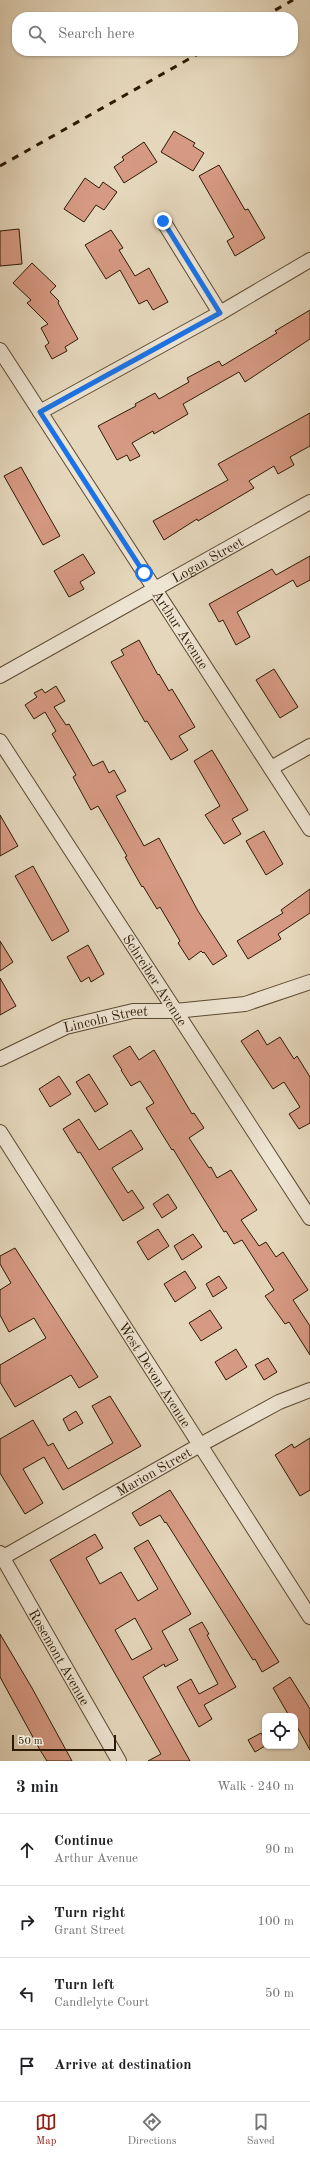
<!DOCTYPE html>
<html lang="en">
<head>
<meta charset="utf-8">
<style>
  :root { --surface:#fff; --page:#f2f2f2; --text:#202124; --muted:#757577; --line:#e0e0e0; --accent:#8f2418 }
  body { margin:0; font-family:"Old Standard TT",serif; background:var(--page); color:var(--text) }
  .controls { position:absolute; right:12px; bottom:12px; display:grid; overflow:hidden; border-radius:8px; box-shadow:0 1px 3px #0004 }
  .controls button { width:36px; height:36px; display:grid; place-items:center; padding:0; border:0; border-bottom:1px solid var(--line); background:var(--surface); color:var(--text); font:20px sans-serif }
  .scale { position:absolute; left:12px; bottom:10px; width:104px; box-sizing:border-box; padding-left:4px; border:2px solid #2d1a03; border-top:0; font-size:11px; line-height:14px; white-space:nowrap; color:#2d1a03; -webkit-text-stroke:3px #eee5d3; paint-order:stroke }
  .stop { position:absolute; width:12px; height:12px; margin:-9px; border:3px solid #1a73e8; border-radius:50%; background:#fff }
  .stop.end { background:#1a73e8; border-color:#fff; box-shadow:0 1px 4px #0008 }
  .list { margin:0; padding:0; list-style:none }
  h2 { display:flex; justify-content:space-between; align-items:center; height:52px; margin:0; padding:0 16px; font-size:17px }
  h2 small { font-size:13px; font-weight:400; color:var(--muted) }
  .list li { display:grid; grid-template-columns:26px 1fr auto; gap:12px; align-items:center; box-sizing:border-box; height:72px; padding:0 16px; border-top:1px solid var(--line) }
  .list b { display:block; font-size:15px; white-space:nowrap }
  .list p { margin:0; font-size:13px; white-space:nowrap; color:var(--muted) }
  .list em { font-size:13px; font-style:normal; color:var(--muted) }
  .icon { flex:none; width:22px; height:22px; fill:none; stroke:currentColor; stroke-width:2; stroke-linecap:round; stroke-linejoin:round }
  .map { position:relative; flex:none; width:310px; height:1761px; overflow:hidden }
  .search { position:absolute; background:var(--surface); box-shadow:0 1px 3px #0004; left:12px; right:12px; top:12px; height:44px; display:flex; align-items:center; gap:10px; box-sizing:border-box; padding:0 14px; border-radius:16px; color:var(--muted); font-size:15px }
  .sheet { height:340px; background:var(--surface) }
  nav { display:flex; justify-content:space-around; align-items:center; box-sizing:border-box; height:56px; border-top:1px solid var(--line); background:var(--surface); font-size:11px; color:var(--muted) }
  nav a { display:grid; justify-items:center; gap:2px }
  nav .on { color:var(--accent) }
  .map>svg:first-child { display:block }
</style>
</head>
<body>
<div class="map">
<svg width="310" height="1761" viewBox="0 0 310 1761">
  <rect width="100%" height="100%" fill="#e5d7bc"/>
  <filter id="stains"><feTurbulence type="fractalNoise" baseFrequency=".005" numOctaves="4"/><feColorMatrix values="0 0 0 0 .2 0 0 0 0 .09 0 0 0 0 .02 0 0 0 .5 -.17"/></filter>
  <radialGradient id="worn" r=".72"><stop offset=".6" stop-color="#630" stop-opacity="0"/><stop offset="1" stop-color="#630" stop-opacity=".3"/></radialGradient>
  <g fill="#d69983" stroke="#2d1a03" fill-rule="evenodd">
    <polygon points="174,131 195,143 193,146 204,153 193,171 161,152"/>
    <polygon points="144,142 157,162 124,183 114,167 124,160 122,157"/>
    <polygon points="219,165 245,210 248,209 265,238 235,256 227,241 234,237 199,176"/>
    <polygon points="85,178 99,188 103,182 117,192 104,210 96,205 84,222 64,209"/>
    <polygon points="19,229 22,264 0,266 0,231"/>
    <polygon points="111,230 123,248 119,250 135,276 149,268 168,302 153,310 147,300 139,304 120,270 106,279 85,245"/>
    <polygon points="32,263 56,286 50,292 59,301 58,303 78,339 65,347 67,351 52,359 45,346 49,343 41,328 48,324 27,303 31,300 13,283"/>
    <polygon points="310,310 310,339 245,382 239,372 183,404 188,414 154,434 153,431 132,443 140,456 130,461 127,455 117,460 98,426 136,406 135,404 155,393 159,399 189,382 187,378 219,361 222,366 277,333 275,331"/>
    <polygon points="310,413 310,446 290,457 294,465 278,474 274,466 249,481 254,488 198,521 197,519 164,540 153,521 228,480 218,464"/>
    <polygon points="21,467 60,536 43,545 4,476"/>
    <polygon points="83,554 95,573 80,582 84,589 69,597 54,571"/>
    <polygon points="310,556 310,580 297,587 293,580 237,612 250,637 236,645 223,620 219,622 209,604 272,569 276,575"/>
    <polygon points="139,640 158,675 159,674 169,691 172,689 195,727 179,736 188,750 171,760 147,721 145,722 111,662 124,655 121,650"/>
    <polygon points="274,669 298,707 280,718 256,680"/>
    <polygon points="56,686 65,701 54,707 66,725 69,724 93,766 103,761 109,773 114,770 126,791 116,796 144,846 159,838 198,911 227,956 213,965 204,952 203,953 201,951 189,960 178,943 180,941 160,907 157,909 143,886 142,887 125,857 127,856 98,806 91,810 73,777 76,775 52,734 56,731 45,712 34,719 25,705 37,697 34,693 42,689 45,693"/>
    <polygon points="212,750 248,810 232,819 241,834 224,844 205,815 220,806 194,761"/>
    <polygon points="0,815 18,846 0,856"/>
    <polygon points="264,831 283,864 266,875 246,841"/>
    <polygon points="33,866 69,931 52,941 15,876"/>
    <polygon points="310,889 310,913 278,934 281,939 248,959 237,941 283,913 281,910"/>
    <polygon points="0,941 13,962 0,971"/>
    <polygon points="88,945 104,974 91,982 89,977 81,982 67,957"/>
    <polygon points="0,978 16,1006 0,1015"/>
    <polygon points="258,1030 267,1045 280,1037 294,1059 297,1056 310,1077 310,1123 299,1129 289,1114 300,1107 284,1082 273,1089 241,1041"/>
    <polygon points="130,1046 139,1060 154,1050 192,1114 194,1113 204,1128 189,1138 209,1168 211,1167 217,1178 231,1170 257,1210 241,1220 259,1246 266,1242 276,1257 283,1252 308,1290 293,1300 310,1326 310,1355 289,1322 285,1324 265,1296 274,1290 242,1240 234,1244 226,1231 224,1232 173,1149 172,1150 162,1134 146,1108 154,1103 140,1081 131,1086 121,1070 122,1070 113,1056"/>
    <polygon points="89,1074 108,1104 95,1112 76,1082"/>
    <polygon points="59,1076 71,1094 50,1107 39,1089"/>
    <polygon points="79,1119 99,1150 131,1130 143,1149 112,1168 128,1193 132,1190 144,1208 123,1221 80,1152 78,1153 63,1129"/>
    <polygon points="168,1194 177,1208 162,1218 153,1204"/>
    <polygon points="158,1229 169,1246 148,1260 137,1242"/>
    <polygon points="193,1234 202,1247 182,1260 174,1246"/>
    <polygon points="15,1248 98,1377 79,1388 71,1375 15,1407 0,1382 0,1365 46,1338 34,1318 9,1332 0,1315 0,1290 11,1283 0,1264 0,1256"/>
    <polygon points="185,1271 196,1288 175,1302 164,1284"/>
    <polygon points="219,1276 227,1288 213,1297 206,1284"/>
    <polygon points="210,1310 222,1328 201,1341 189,1323"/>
    <polygon points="236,1349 247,1367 226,1380 215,1362"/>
    <polygon points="268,1358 277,1372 264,1380 255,1365"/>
    <polygon points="110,1396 141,1446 63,1490 44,1457 23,1469 43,1503 25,1514 0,1473 0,1439 33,1420 48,1446 53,1443 68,1469 113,1443 92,1406"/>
    <polygon points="76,1411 83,1423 69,1431 63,1419"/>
    <polygon points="310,1438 310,1490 300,1496 275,1455 292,1444 294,1448"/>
    <polygon points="170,1490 279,1662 262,1672 255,1659 253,1660 166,1522 165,1523 160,1515 140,1526 132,1513"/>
    <path d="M95 1534 103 1548 86 1558 100 1584 121 1572 138 1601 158 1589 134 1548 148 1540 191 1614 162 1631 178 1660 165 1667 164 1664 143 1677 190 1761H148L161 1754 50 1560ZM135 1618 152 1649 132 1660 115 1630Z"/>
    <polygon points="202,1622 209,1634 207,1635 236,1687 204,1705 212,1719 199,1727 177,1687 191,1679 199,1694 218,1684 189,1629"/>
    <polygon points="0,1634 32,1688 72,1761 47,1761 40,1750 0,1677"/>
    <polygon points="290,1677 310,1709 310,1750 295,1723 295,1716 288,1714 273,1688"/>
    <polygon points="261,1733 265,1739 265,1746 255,1752 248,1740"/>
  </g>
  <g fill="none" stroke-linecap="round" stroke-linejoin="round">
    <defs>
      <g id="minor">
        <polyline points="163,221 220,313"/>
        <path id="s1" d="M0 350 310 829"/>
        <polyline points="40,412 220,313 310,260"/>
        <path id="s2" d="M0 676 310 502"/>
        <path id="s3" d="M0 741 310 1218"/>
        <polyline points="271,768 310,746"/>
        <path id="s4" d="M0 1059 66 1027 133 1011H175L245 1004 310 982"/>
        <path id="s5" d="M0 1132 310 1617"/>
        <path id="s6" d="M0 1553 119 1761"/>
        <path id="s7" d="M0 1559 200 1445 279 1402 310 1390"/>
      </g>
    </defs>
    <use href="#minor" stroke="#5b4931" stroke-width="16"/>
    <use href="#minor" stroke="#eee5d3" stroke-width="14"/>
    <g stroke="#2d1a03" stroke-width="3" stroke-dasharray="7 7" stroke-linecap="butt">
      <polyline points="263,17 293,0"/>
      <polyline points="0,166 203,51"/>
    </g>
  </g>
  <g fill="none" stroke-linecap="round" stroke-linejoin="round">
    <polyline stroke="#1a73e8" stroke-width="5" points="144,573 40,412 220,313 163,221"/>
  </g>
  <g text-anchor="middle" stroke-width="3" stroke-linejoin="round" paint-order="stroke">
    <g font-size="14" fill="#2d1a03" stroke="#eee5d3">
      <text dy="5" stroke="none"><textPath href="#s2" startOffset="238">Logan Street</textPath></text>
      <text dy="5" stroke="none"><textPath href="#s1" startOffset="333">Arthur Avenue</textPath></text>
      <text dy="5" stroke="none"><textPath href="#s3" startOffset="285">Schreiber Avenue</textPath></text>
      <text dy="5" stroke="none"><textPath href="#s4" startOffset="114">Lincoln Street</textPath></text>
      <text dy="5" stroke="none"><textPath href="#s5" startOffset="288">West Devon Avenue</textPath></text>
      <text dy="5" stroke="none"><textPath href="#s7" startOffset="177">Marion Street</textPath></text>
      <text dy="5" stroke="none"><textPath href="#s6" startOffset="120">Rosemont Avenue</textPath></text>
    </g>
  </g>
  <rect width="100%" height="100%" filter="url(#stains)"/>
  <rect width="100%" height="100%" fill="url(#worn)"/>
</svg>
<div class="controls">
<button><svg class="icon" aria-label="locate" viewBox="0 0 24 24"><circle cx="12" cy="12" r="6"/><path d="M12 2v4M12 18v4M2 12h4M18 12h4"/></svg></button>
</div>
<div class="scale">50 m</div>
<div class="stop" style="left:144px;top:573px"></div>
<div class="stop end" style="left:163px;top:221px"></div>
<div class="search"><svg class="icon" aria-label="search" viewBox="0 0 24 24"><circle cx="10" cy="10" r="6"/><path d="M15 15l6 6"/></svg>Search here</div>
</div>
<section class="sheet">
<h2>3 min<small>Walk · 240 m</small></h2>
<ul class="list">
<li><svg class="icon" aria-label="ahead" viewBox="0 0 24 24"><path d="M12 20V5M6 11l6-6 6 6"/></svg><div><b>Continue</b><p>Arthur Avenue</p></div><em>90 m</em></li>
<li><svg class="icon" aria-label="right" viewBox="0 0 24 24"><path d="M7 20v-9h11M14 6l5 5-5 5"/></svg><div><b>Turn right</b><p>Grant Street</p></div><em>100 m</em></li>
<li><svg class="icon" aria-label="left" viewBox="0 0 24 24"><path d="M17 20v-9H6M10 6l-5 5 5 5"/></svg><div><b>Turn left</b><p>Candlelyte Court</p></div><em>50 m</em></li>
<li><svg class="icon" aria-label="arrive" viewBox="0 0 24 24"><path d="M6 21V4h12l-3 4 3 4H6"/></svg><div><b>Arrive at destination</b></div></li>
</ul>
</section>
<nav>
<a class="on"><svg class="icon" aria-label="map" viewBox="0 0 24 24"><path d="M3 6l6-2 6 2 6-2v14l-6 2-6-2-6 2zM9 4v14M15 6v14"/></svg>Map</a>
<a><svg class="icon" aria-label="directions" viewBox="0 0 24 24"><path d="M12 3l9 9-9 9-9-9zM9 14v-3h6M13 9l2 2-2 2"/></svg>Directions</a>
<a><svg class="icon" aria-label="saved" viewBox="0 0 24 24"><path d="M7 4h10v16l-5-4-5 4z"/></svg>Saved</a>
</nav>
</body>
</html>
